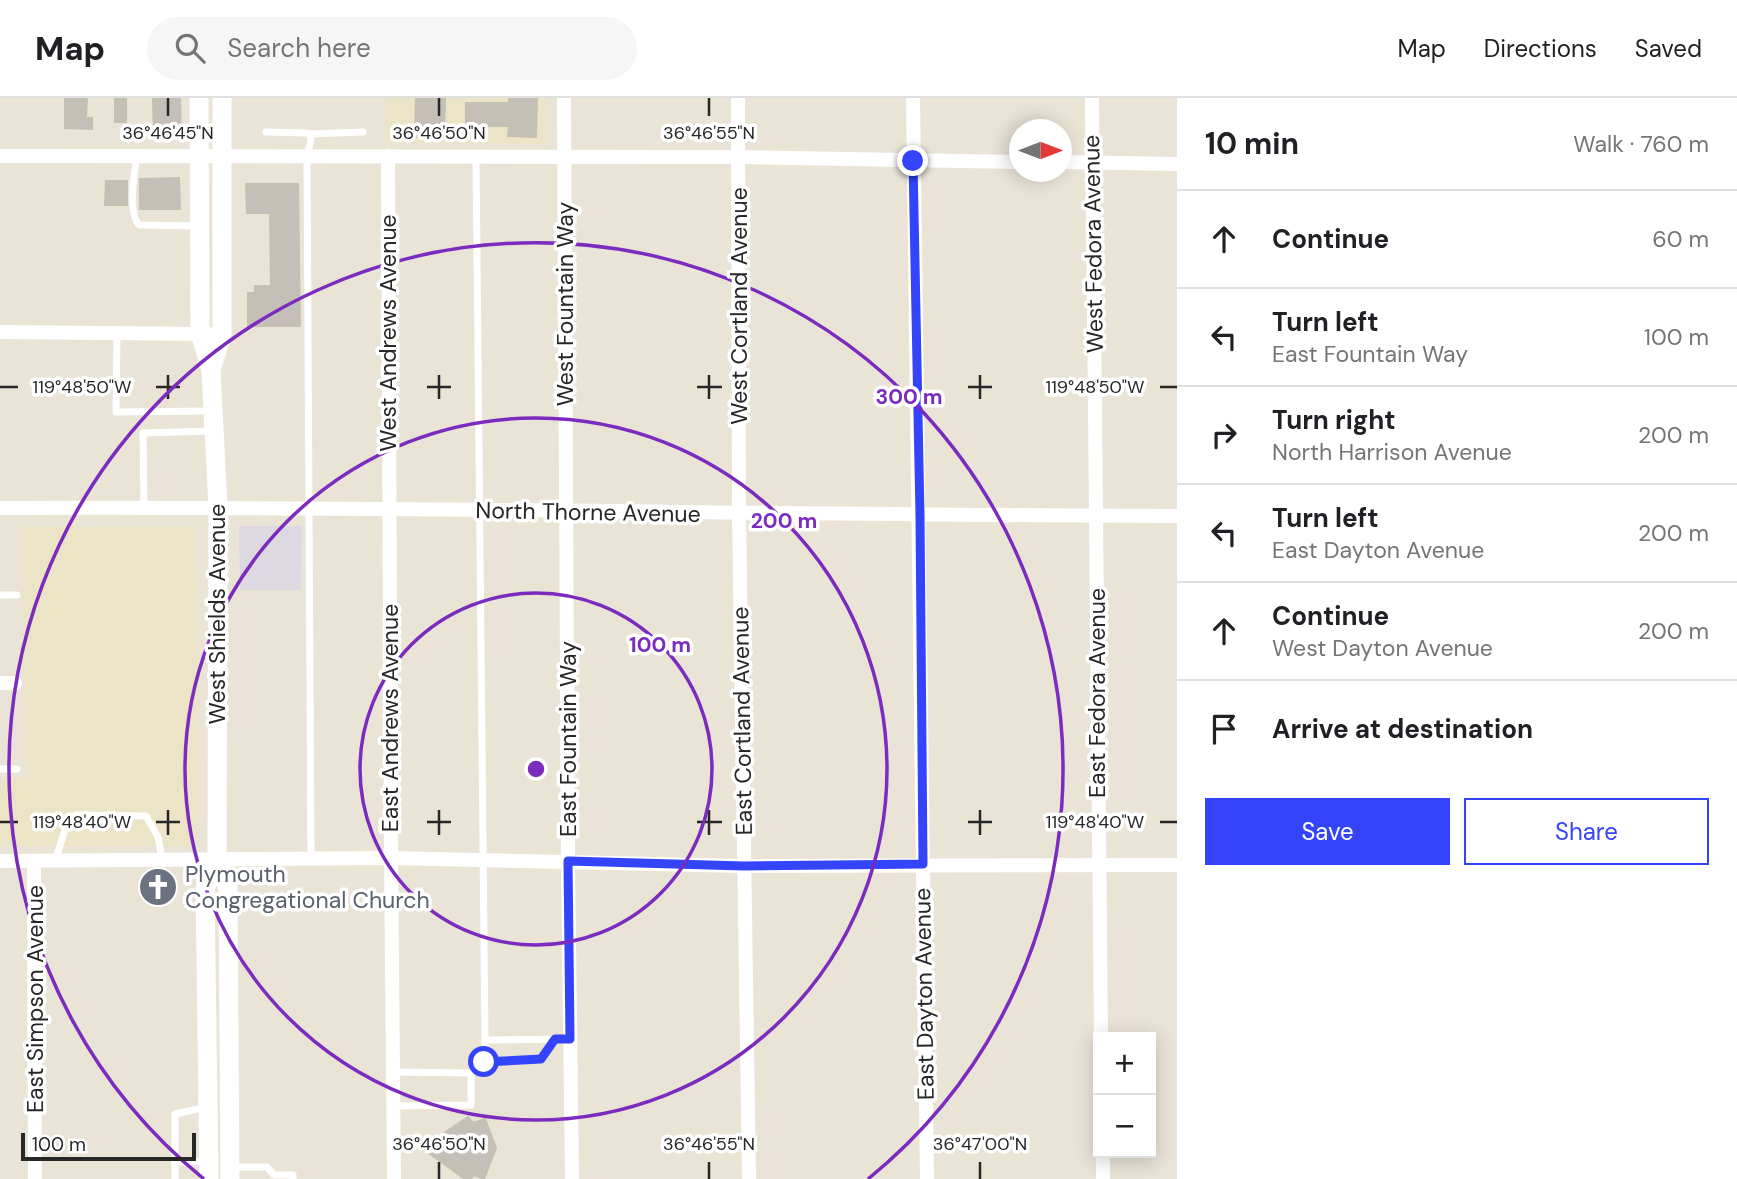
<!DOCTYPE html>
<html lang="en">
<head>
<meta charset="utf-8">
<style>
  :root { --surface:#fff; --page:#f6f6f6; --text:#202124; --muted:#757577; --line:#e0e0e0; --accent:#3444fa }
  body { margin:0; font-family:"DM Sans",sans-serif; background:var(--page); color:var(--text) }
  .controls { position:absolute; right:21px; bottom:21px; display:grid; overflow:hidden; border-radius:0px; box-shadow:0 4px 18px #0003 }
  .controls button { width:63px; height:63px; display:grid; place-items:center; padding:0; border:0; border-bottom:2px solid var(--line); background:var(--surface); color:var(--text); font:35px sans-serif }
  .compass { position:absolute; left:1009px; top:21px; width:63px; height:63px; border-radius:50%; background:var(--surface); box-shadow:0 4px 18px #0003; rotate:90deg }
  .scale { position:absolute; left:21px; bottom:18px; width:175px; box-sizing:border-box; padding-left:7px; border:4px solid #272727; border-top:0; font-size:19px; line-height:24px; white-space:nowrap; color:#272727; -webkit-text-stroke:5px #fff; paint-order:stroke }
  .stop { position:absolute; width:21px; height:21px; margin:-16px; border:5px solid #3444fa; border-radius:50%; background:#fff }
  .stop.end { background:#3444fa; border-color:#fff; box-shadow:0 2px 7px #0008 }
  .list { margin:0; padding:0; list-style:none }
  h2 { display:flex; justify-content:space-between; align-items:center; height:91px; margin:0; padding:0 28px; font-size:30px }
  h2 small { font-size:23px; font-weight:400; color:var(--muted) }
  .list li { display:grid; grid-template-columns:46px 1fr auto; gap:21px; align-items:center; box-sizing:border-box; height:98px; padding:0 28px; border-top:2px solid var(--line) }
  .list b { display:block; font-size:26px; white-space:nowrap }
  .list p { margin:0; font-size:23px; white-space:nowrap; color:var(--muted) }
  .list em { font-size:23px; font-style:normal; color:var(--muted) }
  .actions { display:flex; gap:14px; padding:21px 28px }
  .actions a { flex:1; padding:16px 0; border:2px solid var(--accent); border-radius:0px; text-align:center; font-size:24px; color:var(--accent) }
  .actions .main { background:var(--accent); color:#fff }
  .icon { flex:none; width:38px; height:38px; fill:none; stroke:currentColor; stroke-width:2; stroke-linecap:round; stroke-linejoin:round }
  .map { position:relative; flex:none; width:1177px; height:1081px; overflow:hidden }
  header { display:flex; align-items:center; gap:42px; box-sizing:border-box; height:98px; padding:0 35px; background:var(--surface); border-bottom:2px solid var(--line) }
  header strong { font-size:33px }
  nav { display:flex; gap:38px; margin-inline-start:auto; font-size:24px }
  .search { width:490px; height:63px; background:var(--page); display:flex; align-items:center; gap:18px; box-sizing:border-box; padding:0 24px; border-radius:38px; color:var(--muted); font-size:26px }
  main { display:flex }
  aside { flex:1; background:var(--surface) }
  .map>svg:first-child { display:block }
</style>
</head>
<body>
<header>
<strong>Map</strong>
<div class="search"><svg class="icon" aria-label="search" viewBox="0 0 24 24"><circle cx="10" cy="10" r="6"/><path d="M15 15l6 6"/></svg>Search here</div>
<nav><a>Map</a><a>Directions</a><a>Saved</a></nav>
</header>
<main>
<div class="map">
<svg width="1177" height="1081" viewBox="0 0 1177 1081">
  <rect width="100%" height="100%" fill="#eae4d7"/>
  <polygon fill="#dcd9e1" points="239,428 302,428 301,492 240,492"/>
  <g fill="#ece4c6">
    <polygon points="386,0 547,0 547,46 386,45"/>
    <polygon points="23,428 196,428 199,705 195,744 192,748 0,748 0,681 26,680"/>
  </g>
  <g fill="#c5c0b7" stroke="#c4c0b2" stroke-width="2">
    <polygon points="65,0 87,0 86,20 92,20 92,31 65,30"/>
    <rect x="115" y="0" width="11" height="24"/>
    <polygon points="153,0 180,0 181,37 154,37"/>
    <polygon points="416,0 445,0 444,40 415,39"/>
    <polygon points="509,0 537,0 536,39 508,38 509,28 466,28 466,5 509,5"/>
    <polygon points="179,80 180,111 140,111 140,81"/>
    <polygon points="106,83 127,83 127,107 105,107"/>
    <polygon points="246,86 298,86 300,228 248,228 248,195 255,195 255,188 271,188 270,115 247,115"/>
    <polygon points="468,1019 473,1025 485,1021 496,1050 484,1081 474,1077 471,1081 465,1081 422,1050"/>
  </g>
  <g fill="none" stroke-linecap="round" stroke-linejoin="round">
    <g stroke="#fff" stroke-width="7">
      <polyline points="266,34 306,35 310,36 311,42 307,58 311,760"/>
      <polyline points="310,36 363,34"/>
      <path d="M137 58C134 75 128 115 139 127L200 128"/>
      <polyline points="476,59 485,942"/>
      <polyline points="117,235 116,314 211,313"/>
      <polyline points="144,409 143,335 212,333"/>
      <polyline points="0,497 17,497"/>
      <polyline points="0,671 17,671"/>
      <polyline points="55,763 65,732 75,717 146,718 158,739 162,761"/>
      <polyline points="555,941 541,961 484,964 485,942 570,941"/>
      <polyline points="393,974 471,975 471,1007 394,1008"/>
      <polyline points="175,1064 208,1063"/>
      <polyline points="230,1069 267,1069 274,1077 293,1077 293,1081"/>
      <polyline points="175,1081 175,1016 207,1009"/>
    </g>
    <g stroke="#fff" stroke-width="14">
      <polyline points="564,0 568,763 572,1081"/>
      <polyline points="738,0 739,416 749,1081"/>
      <polyline points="913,0 927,1081"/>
      <polyline points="1092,0 1101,939"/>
      <polyline points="0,58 738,59 1020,64"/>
      <polyline points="388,58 391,760 394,1081"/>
      <polyline points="1062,64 1177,66"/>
      <polyline points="0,234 209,236"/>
      <path d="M0 410C392 408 785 417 1177 418"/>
      <polyline points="0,585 15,585"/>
      <polyline points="0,763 391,760 744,768 1177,767"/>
      <polyline points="34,763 35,1081"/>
      <polyline points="1103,1055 1103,1081"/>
    </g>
    <g stroke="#fff" stroke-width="19">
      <polyline points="199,0 200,235 211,272 218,409 217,761 228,791 230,1081"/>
      <polyline points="211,272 222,237 222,0"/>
      <polyline points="209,1081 205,791 217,761"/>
    </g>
  </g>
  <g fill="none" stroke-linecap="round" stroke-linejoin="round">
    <polyline stroke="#3444fa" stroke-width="9" points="484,964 541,961 555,941 570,941 568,763 744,768 923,766 920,418 913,63"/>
  </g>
  <path fill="none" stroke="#272727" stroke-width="2.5" d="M168 0V18M439 0V18M709 0V18M168 277V301M439 277V301M709 277V301M980 277V301M0 289H18M156 289H180M427 289H451M697 289H722M968 289H992M1160 289H1177M168 712V737M439 712V737M709 712V737M980 712V737M0 724H18M156 724H180M427 724H451M697 724H722M968 724H992M1160 724H1177M439 1064V1081M709 1064V1081M980 1064V1081"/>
  <g fill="none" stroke="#7b2cbf" stroke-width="3.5">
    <circle cx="536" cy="671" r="176"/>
    <circle cx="536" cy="671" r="351"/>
    <path d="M204 1081A527 527 0 1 1 868 1081"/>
  </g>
  <defs>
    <symbol id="church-disc" viewBox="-11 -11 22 22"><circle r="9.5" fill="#6b7280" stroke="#fff"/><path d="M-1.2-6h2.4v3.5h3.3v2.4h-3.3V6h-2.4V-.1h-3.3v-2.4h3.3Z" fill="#fff"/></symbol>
  </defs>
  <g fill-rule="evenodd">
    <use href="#church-disc" x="136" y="767" width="44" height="44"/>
  </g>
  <g text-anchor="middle" stroke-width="7" stroke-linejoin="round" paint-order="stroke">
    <g font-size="23" fill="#272727" stroke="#fff">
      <text transform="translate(1093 146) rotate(-91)" y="8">West Fedora Avenue</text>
      <text transform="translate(565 206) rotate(-90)" y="8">West Fountain Way</text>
      <text transform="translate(739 208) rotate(-90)" y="8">West Cortland Avenue</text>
      <text transform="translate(388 235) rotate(-90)" y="8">West Andrews Avenue</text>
      <text transform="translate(588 414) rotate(1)" y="8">North Thorne Avenue</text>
      <text transform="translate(217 516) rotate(-90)" y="8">West Shields Avenue</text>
      <text transform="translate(1097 595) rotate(-90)" y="8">East Fedora Avenue</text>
      <text transform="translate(390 620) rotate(-90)" y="8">East Andrews Avenue</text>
      <text transform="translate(742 623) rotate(-91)" y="8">East Cortland Avenue</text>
      <text transform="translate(568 641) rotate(-90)" y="8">East Fountain Way</text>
      <text transform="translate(924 896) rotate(-91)" y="8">East Dayton Avenue</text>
      <text transform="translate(35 901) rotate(-90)" y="8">East Simpson Avenue</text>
    </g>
    <g font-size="23" fill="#5b616d" stroke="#fff" text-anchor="start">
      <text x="185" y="784">Plymouth<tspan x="185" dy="26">Congregational Church</tspan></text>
    </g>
  </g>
  <g font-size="18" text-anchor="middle" fill="#272727" stroke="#fff" stroke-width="7" stroke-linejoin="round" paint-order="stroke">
    <text x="168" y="41">36°46'45"N</text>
    <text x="439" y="41">36°46'50"N</text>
    <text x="709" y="41">36°46'55"N</text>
    <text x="1095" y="295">119°48'50"W</text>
    <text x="82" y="295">119°48'50"W</text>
    <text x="1095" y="730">119°48'40"W</text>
    <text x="82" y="730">119°48'40"W</text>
    <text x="439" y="1052">36°46'50"N</text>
    <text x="709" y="1052">36°46'55"N</text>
    <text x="980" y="1052">36°47'00"N</text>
  </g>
  <circle cx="536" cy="671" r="10" fill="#7b2cbf" stroke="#fff" stroke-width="3.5"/>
  <g font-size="21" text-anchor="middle" font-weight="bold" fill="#7b2cbf" stroke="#fff" stroke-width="7" stroke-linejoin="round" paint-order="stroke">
    <text x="909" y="306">300 m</text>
    <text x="784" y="430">200 m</text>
    <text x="660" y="554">100 m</text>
  </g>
</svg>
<div class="controls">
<button>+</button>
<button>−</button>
</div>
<svg class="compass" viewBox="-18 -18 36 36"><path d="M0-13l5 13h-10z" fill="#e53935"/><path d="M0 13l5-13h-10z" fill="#757577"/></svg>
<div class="scale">100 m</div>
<div class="stop" style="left:484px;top:964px"></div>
<div class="stop end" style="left:913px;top:63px"></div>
</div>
<aside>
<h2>10 min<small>Walk · 760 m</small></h2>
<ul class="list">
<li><svg class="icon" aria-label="ahead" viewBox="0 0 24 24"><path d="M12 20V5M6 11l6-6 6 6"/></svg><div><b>Continue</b></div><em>60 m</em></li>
<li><svg class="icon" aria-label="left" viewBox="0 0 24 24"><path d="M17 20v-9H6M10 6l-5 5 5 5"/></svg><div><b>Turn left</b><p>East Fountain Way</p></div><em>100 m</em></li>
<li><svg class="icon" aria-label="right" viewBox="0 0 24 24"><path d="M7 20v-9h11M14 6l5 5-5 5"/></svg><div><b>Turn right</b><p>North Harrison Avenue</p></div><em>200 m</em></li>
<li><svg class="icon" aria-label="left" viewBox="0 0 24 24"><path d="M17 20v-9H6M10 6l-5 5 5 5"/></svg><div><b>Turn left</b><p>East Dayton Avenue</p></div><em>200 m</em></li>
<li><svg class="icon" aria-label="ahead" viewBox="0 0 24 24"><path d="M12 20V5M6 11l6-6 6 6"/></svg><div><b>Continue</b><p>West Dayton Avenue</p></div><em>200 m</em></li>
<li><svg class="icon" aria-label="arrive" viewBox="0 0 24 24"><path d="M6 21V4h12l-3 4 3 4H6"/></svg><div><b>Arrive at destination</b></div></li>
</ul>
<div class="actions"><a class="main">Save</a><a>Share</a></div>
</aside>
</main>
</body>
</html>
